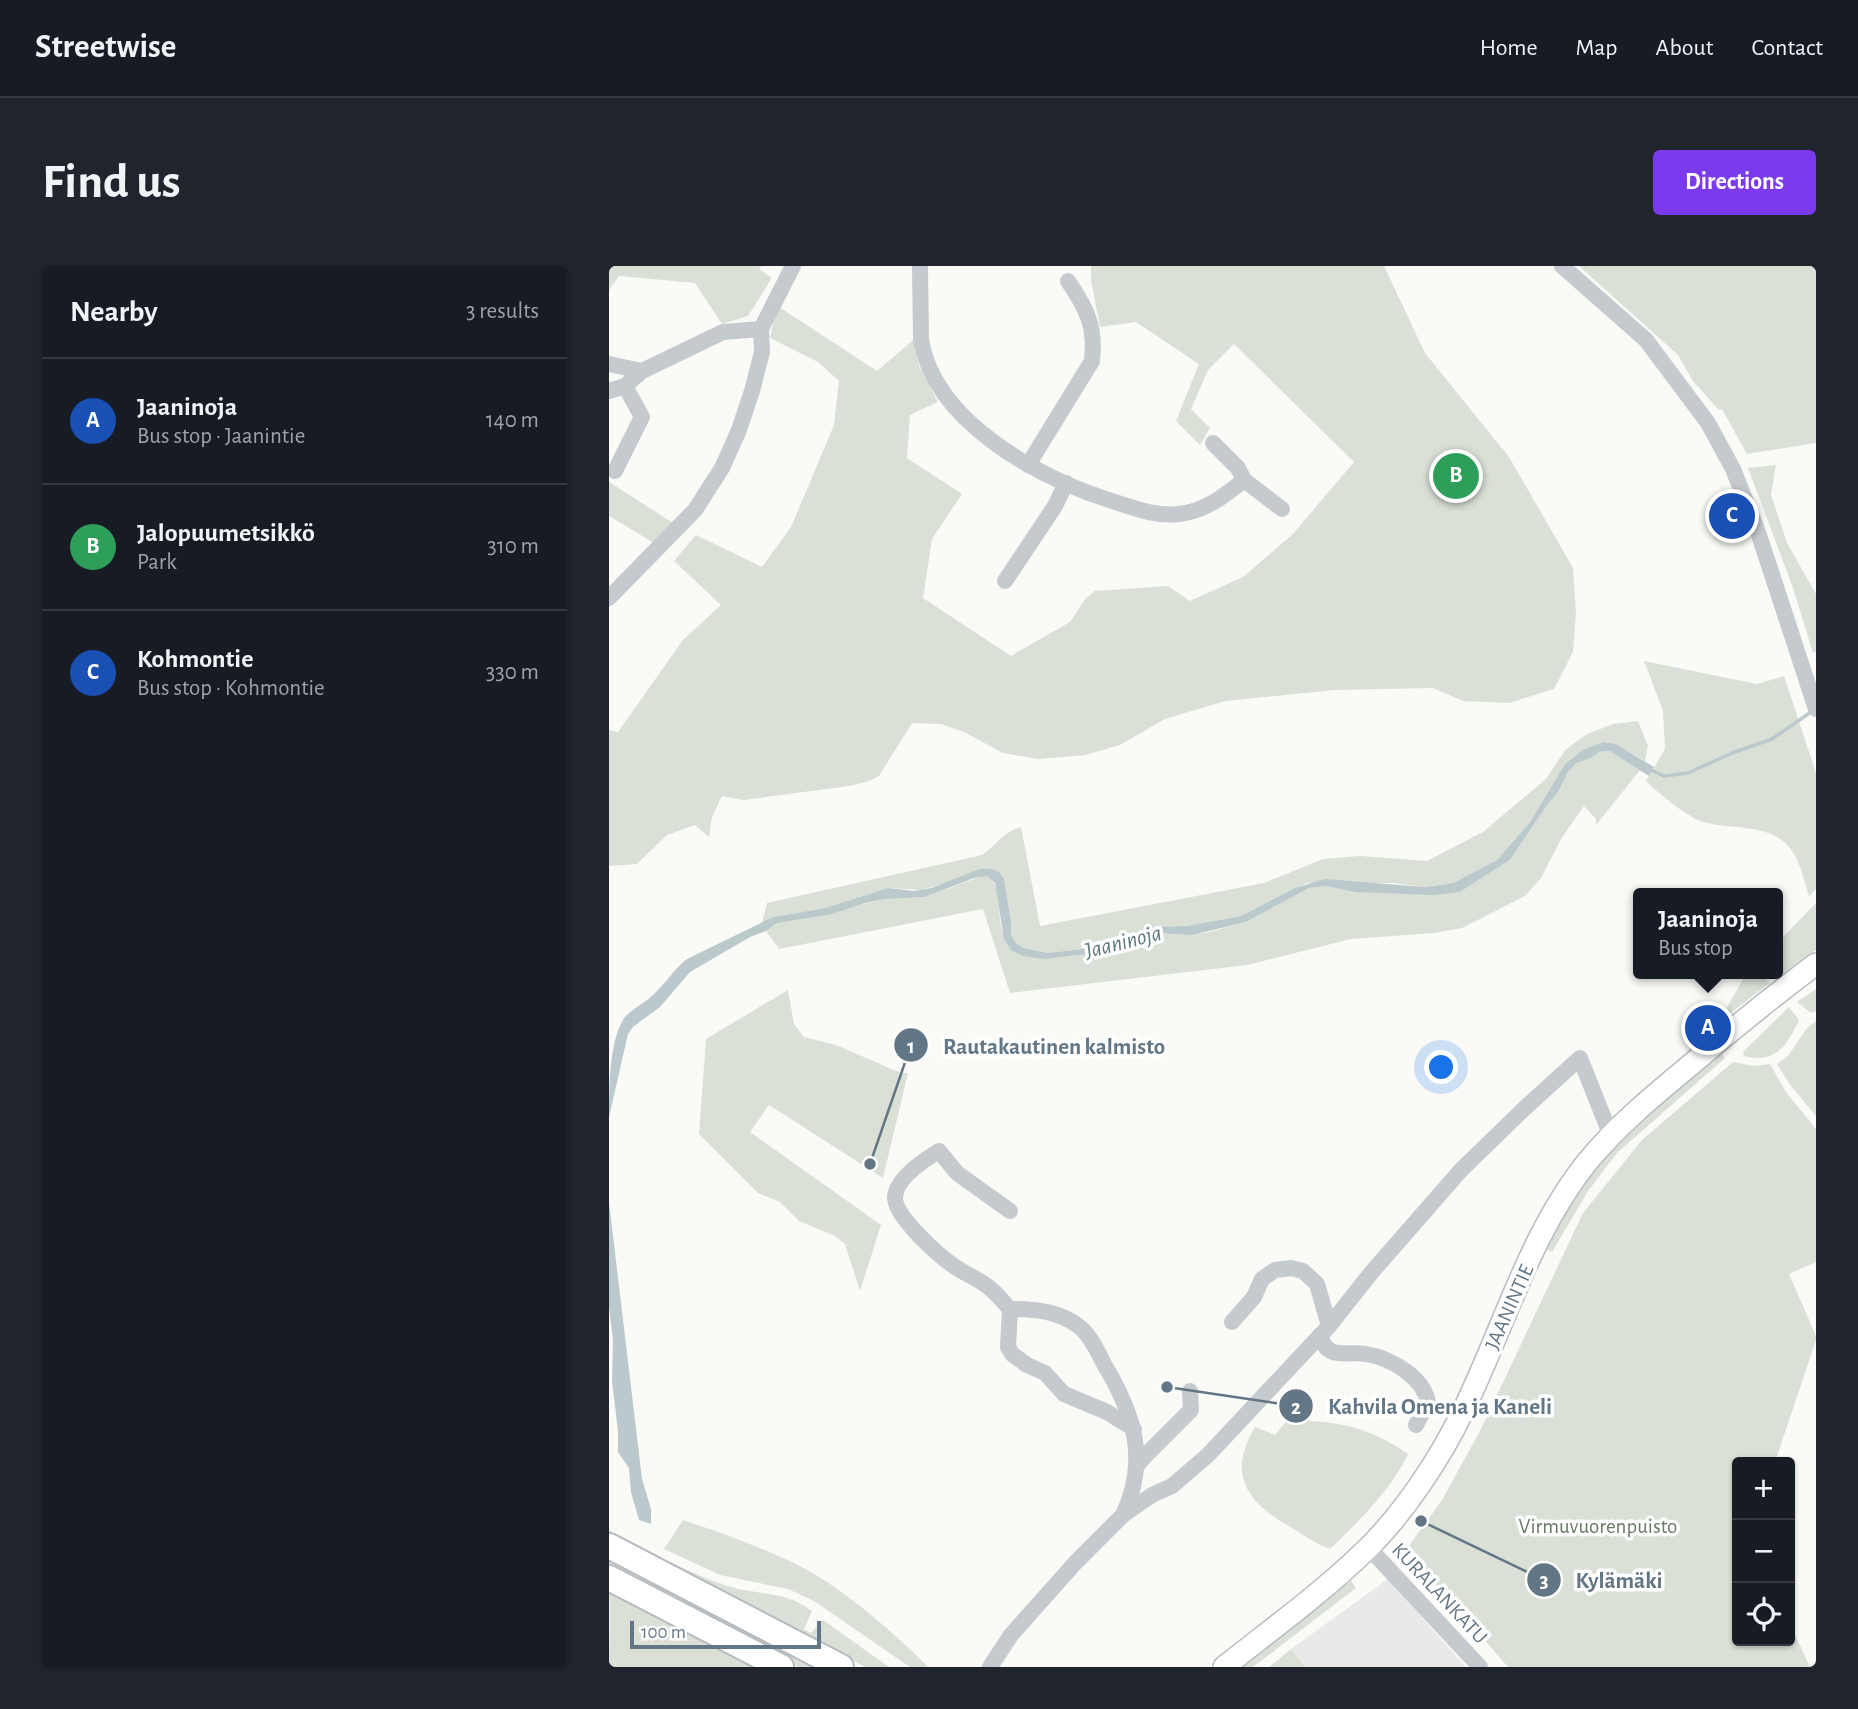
<!DOCTYPE html>
<html lang="en">
<head>
<meta charset="utf-8">
<style>
  :root { --surface:#171b24; --page:#20242c; --text:#f1f3f6; --muted:#9ea1a6; --line:#363941; --accent:#7c3aed }
  body { margin:0; font-family:"Alegreya Sans",sans-serif; background:var(--page); color:var(--text) }
  .controls { position:absolute; right:21px; bottom:21px; display:grid; overflow:hidden; border-radius:7px; box-shadow:0 2px 5px #0004 }
  .controls button { width:63px; height:63px; display:grid; place-items:center; padding:0; border:0; border-bottom:2px solid var(--line); background:var(--surface); color:var(--text); font:35px sans-serif }
  .scale { position:absolute; left:21px; bottom:18px; width:191px; box-sizing:border-box; padding-left:7px; border:4px solid #637685; border-top:0; font-size:19px; line-height:24px; white-space:nowrap; color:#637685; -webkit-text-stroke:5px #fff; paint-order:stroke }
  .you { position:absolute; left:833px; top:802px; width:24px; height:24px; margin:-18px; border:5px solid #fff; border-radius:50%; background:#1a73e8; box-shadow:0 0 0 10px #1a73e833 }
  .badge { display:grid; place-items:center; width:46px; height:46px; border-radius:50%; background:var(--accent); color:#fff; font-size:23px; font-weight:700 }
  .pin { position:absolute; translate:-50% -50%; border:4px solid #fff; box-shadow:0 2px 7px #0006 }
  .popup { position:absolute; left:1024px; top:622px; width:150px; height:91px; box-sizing:border-box; display:grid; place-content:center; border-radius:7px; background:var(--surface); filter:drop-shadow(0 2px 5px #0005); font-size:23px; white-space:nowrap; color:var(--muted) }
  .popup b { font-size:26px; color:var(--text) }
  .popup::after { content:''; position:absolute; left:50%; top:100%; margin-left:-14px; border:14px solid transparent; border-top-color:var(--surface) }
  .list { margin:0; padding:0; list-style:none }
  h2 { display:flex; justify-content:space-between; align-items:center; height:91px; margin:0; padding:0 28px; font-size:30px }
  h2 small { font-size:23px; font-weight:400; color:var(--muted) }
  .list li { display:grid; grid-template-columns:46px 1fr auto; gap:21px; align-items:center; box-sizing:border-box; height:126px; padding:0 28px; border-top:2px solid var(--line) }
  .list b { display:block; font-size:26px; white-space:nowrap }
  .list p { margin:0; font-size:23px; white-space:nowrap; color:var(--muted) }
  .list em { font-size:23px; font-style:normal; color:var(--muted) }
  .icon { flex:none; width:38px; height:38px; fill:none; stroke:currentColor; stroke-width:2; stroke-linecap:round; stroke-linejoin:round }
  .map { position:relative; flex:none; width:1207px; height:1401px; overflow:hidden; border-radius:7px }
  header { display:flex; align-items:center; gap:42px; box-sizing:border-box; height:98px; padding:0 35px; background:var(--surface); border-bottom:2px solid var(--line) }
  header strong { font-size:33px }
  nav { display:flex; gap:38px; margin-inline-start:auto; font-size:24px }
  .intro { display:flex; align-items:center; justify-content:space-between; box-sizing:border-box; height:168px; padding:0 42px }
  h1 { margin:0; font-size:49px }
  .button { padding:18px 32px; border-radius:7px; background:var(--accent); color:#fff; font-size:24px; font-weight:700 }
  main { display:flex; gap:42px; padding:0 42px }
  aside { flex:1; background:var(--surface); border-radius:7px; box-shadow:0 2px 5px #0004 }
  .map>svg:first-child { display:block }
</style>
</head>
<body>
<header>
<strong>Streetwise</strong>
<nav><a>Home</a><a>Map</a><a>About</a><a>Contact</a></nav>
</header>
<div class="intro"><h1>Find us</h1><a class="button">Directions</a></div>
<main>
<aside>
<h2>Nearby<small>3 results</small></h2>
<ul class="list">
<li><span class="badge" style="background:#1a4fb4">A</span><div><b>Jaaninoja</b><p>Bus stop · Jaanintie</p></div><em>140 m</em></li>
<li><span class="badge" style="background:#2e9e5b">B</span><div><b>Jalopuumetsikkö</b><p>Park</p></div><em>310 m</em></li>
<li><span class="badge" style="background:#1a4fb4">C</span><div><b>Kohmontie</b><p>Bus stop · Kohmontie</p></div><em>330 m</em></li>
</ul>
</aside>
<div class="map">
<svg width="1207" height="1401" viewBox="0 0 1207 1401">
  <rect width="100%" height="100%" fill="#fafaf7"/>
  <polygon fill="#e8e9e8" points="779,1313 857,1401 696,1401 682,1383"/>
  <g fill="#dae0d6">
    <polygon points="0,0 152,0 150,3 163,12 139,50 113,58 86,17 10,10 0,24"/>
    <polygon points="482,0 775,0 816,87 900,191 964,302 967,348 964,386 945,423 900,437 854,435 824,422 726,424 616,435 556,453 511,479 476,489 430,493 394,487 355,466 332,458 303,457 270,510 260,515 240,520 135,534 113,530 103,551 100,571 86,559 58,569 28,598 0,600 0,464 9,466 74,374 112,339 65,295 87,269 153,301 182,261 225,159 230,115 209,96 161,72 164,57 170,41 268,105 304,74 310,100 329,136 301,149 298,192 353,228 323,273 314,332 402,390 461,356 476,333 486,325 559,320 581,335 634,311 683,269 745,196 625,78 599,104 582,143 601,162 591,179 567,155 590,98 527,56 491,61 482,14"/>
    <polygon points="970,0 1207,0 1207,177 1138,188 1113,143 1110,144 1084,115 1069,89"/>
    <polygon points="1167,199 1162,229 1178,277 1207,328 1207,385 1204,387 1183,319 1139,202"/>
    <polygon points="0,216 64,257 45,277 0,250"/>
    <path d="M1035 395 1148 418 1175 410 1207 507V623L1200 630C1195 616 1192 597 1183 585 1162 554 1119 566 1089 554 1075 548 1048 526 1037 515L1056 483 1054 445Z"/>
    <path d="M1029 455 1039 480 1036 495 1007 478 995 476 975 483 956 498 921 556 888 594 844 617 816 621 784 617H698L632 650 577 660 540 661 507 679 439 687 415 682 407 677 402 669V655L395 613 383 603 312 624 279 622 216 642 164 651 153 657 158 637 373 589C390 578 389 569 412 561L431 660 655 617 714 593 751 590 818 595 874 566 937 513 956 484 978 468 1004 458Z"/>
    <path d="M1000 485 1031 504 987 559V553L975 540 952 573 932 612 916 630 853 662 825 667 742 673 638 699 401 727 374 643 170 683 157 665 168 657 277 633 316 631 373 610H378C400 623 377 670 414 690L503 688 546 667 583 669 600 666 637 656 700 622 716 620 746 626H851L901 594 938 539 949 526 959 506 967 496 982 492 990 486Z"/>
    <polygon points="1207,637 1207,684 1173,709 1169,702 1169,676"/>
    <polygon points="1137,708 1151,708 1161,717 1119,749 1116,745"/>
    <polygon points="1207,723 1207,745 1202,747 1188,736"/>
    <polygon points="179,724 185,758 195,771 227,779 292,807 299,807 274,912 160,839 141,866 272,959 251,1025 236,978 226,970 190,955 171,936 149,927 90,868 97,773"/>
    <path d="M1180 741 1190 754C1178 780 1166 798 1135 790L1134 786Z"/>
    <polygon points="1207,755 1207,850 1182,820 1168,798 1179,790 1198,762"/>
    <polygon points="1113,788 1116,792 1008,887 979,925 943,986 935,982 958,940 992,892 1081,809 1104,796"/>
    <polygon points="1124,796 1145,800 1161,798 1177,826 1207,863 1207,996 1180,1008 1207,1070 1207,1074 1166,1196 1128,1196 1128,1375 1181,1375 1181,1358 1201,1401 899,1401 797,1284 833,1234 871,1165 974,947 1033,874"/>
    <path d="M689 1141 701 1155C740 1157 767 1166 799 1188 784 1222 748 1257 721 1283 708 1279 695 1269 683 1262 639 1237 617 1210 646 1161L666 1169Z"/>
    <path d="M74 1254C121 1270 180 1290 221 1318 252 1339 293 1374 319 1401H301L205 1335 179 1323 111 1309 55 1283Z"/>
    <path d="M0 1264C40 1284 79 1308 122 1321 153 1330 175 1324 203 1345L195 1363 202 1367 214 1354 280 1401H256L0 1269Z"/>
    <polygon points="0,1289 218,1401 189,1401 0,1303"/>
    <polygon points="742,1315 747,1322 644,1401 629,1401"/>
    <path d="M0 1324 147 1401H0C0 1375 2 1348 0 1324Z"/>
    <polygon points="682,1383 696,1401 660,1401"/>
  </g>
  <g fill="#bbc9cc">
    <path d="M995 476 1007 478 1045 501 1040 510 1000 485 990 486 982 492 967 497 959 506 949 526 938 539 901 594 851 626 824 629 746 626 716 620 700 622 637 656 583 669 546 667 503 688 467 689 436 693 414 690 402 684 395 673 386 617 378 610 365 612 316 631 277 633 256 637 223 648 168 657 157 665 141 671 81 706 51 741 24 761 19 768 0 851C0 824 0 772 16 751 24 742 36 737 45 728 57 717 65 703 78 693L164 651 216 642 279 622 305 625 322 622 371 603H383L390 606 395 613 402 655V669L407 677 415 682 439 687 507 679 540 661 577 660 632 650 686 622 716 613 816 621 844 617 888 594 921 556 956 498 975 483Z"/>
    <polygon points="0,936 33,1213 42,1243 42,1258 30,1254 22,1226 20,1202 9,1186 9,1165 3,1116 4,1074 0,1041"/>
  </g>
  <g fill="none" stroke-linecap="round" stroke-linejoin="round">
    <polyline stroke="#bbc9cc" stroke-width="3.5" points="1042,504 1055,510 1079,507 1123,487 1163,473 1202,446"/>
    <defs>
      <path id="major" d="M615 1401C663 1363 714 1326 758 1283 795 1247 832 1191 854 1145 895 1062 920 968 979 895 1009 859 1044 830 1079 801 1121 765 1163 731 1207 698"/>
      <g id="highway">
        <polyline points="0,1280 232,1401"/>
        <polyline points="0,1312 172,1401"/>
      </g>
    </defs>
    <use href="#major" stroke="#b6bcc0" stroke-width="24"/>
    <use href="#highway" stroke="#b6bbbf" stroke-width="28"/>
    <g stroke="#c5cace" stroke-width="16">
      <path d="M311 0 312 74C326 157 431 212 503 235 525 242 547 251 570 248 597 245 615 230 635 214"/>
      <polyline points="953,0 1037,74 1099,157 1124,203 1149,266 1207,443"/>
      <polyline points="0,98 33,105"/>
      <polyline points="0,125 16,120 33,105 114,66 152,63"/>
      <polyline points="604,177 629,202 635,214 673,243"/>
      <path d="M419 199 483 95C487 61 478 43 459 15"/>
      <polyline points="6,205 33,151 16,120"/>
      <polyline points="396,315 446,240 457,217"/>
      <polyline points="0,332 86,244 113,202 130,164 143,125 153,86 152,63 184,0"/>
      <path d="M401 945 348 907 330 885C315 894 287 912 286 931 285 950 330 990 345 1000 356 1008 368 1012 378 1020 387 1026 394 1036 401 1043 426 1043 452 1045 472 1062 482 1071 489 1086 495 1098 525 1148 540 1194 514 1249"/>
      <polyline points="401,1043 399,1081 403,1088 418,1099 436,1107 455,1128 498,1146 525,1163"/>
      <polyline points="623,1056 645,1031 653,1013 666,1004 682,1002 694,1005 708,1018 720,1060"/>
      <path d="M711 1069C713 1077 716 1083 724 1086 735 1089 746 1086 757 1088 782 1092 814 1111 819 1136L807 1159"/>
      <polyline points="527,1201 535,1191 582,1144 581,1125"/>
      <polyline points="760,1282 871,1401"/>
      <polyline points="381,1401 402,1369 467,1296 514,1249 543,1229 563,1220 599,1189 720,1060 762,1007 852,904 918,840 971,792 1002,870"/>
    </g>
    <use href="#major" stroke="#fff" stroke-width="21"/>
    <use href="#highway" stroke="#fff" stroke-width="24"/>
  </g>
  <g text-anchor="middle" stroke-width="7" stroke-linejoin="round" paint-order="stroke">
    <g font-size="21" fill="#637685" stroke="#fff">
      <text transform="translate(900 1041) rotate(-66)" y="7">JAANINTIE</text>
      <text transform="translate(831 1327) rotate(47)" y="7">KURALANKATU</text>
    </g>
    <g font-size="21" fill="#677b62" stroke="#fff">
      <text x="989" y="1267">Virmuvuorenpuisto</text>
    </g>
    <g font-size="23" font-style="italic" fill="#5e767e" stroke="#fff">
      <text transform="translate(514 675) rotate(-14)" y="8">Jaaninoja</text>
    </g>
  </g>
  <path fill="none" stroke="#637685" stroke-width="2.5" d="M261 898L302 779M558 1121L687 1140M812 1255L935 1314"/>
  <g fill="#637685" stroke="#fff" stroke-width="2.5">
    <circle cx="261" cy="898" r="7"/>
    <circle cx="558" cy="1121" r="7"/>
    <circle cx="812" cy="1255" r="7"/>
    <circle cx="302" cy="779" r="18"/>
    <circle cx="687" cy="1140" r="18"/>
    <circle cx="935" cy="1314" r="18"/>
  </g>
  <g font-size="21" text-anchor="middle" font-weight="bold" fill="#fff">
    <text x="302" y="787">1</text>
    <text x="687" y="1148">2</text>
    <text x="935" y="1321">3</text>
  </g>
  <g font-size="23" text-anchor="middle" font-weight="bold" fill="#637685" stroke="#fff" stroke-width="7" stroke-linejoin="round" paint-order="stroke">
    <text x="445" y="788">Rautakautinen kalmisto</text>
    <text x="831" y="1148">Kahvila Omena ja Kaneli</text>
    <text x="1010" y="1322">Kylämäki</text>
  </g>
</svg>
<div class="controls">
<button>+</button>
<button>−</button>
<button><svg class="icon" aria-label="locate" viewBox="0 0 24 24"><circle cx="12" cy="12" r="6"/><path d="M12 2v4M12 18v4M2 12h4M18 12h4"/></svg></button>
</div>
<div class="scale">100 m</div>
<div class="you"></div>
<div class="pin badge" style="left:1099px;top:762px;background:#1a4fb4">A</div>
<div class="popup"><b>Jaaninoja</b>Bus stop</div>
<div class="pin badge" style="left:847px;top:210px;background:#2e9e5b">B</div>
<div class="pin badge" style="left:1123px;top:250px;background:#1a4fb4">C</div>
</div>
</main>
</body>
</html>
